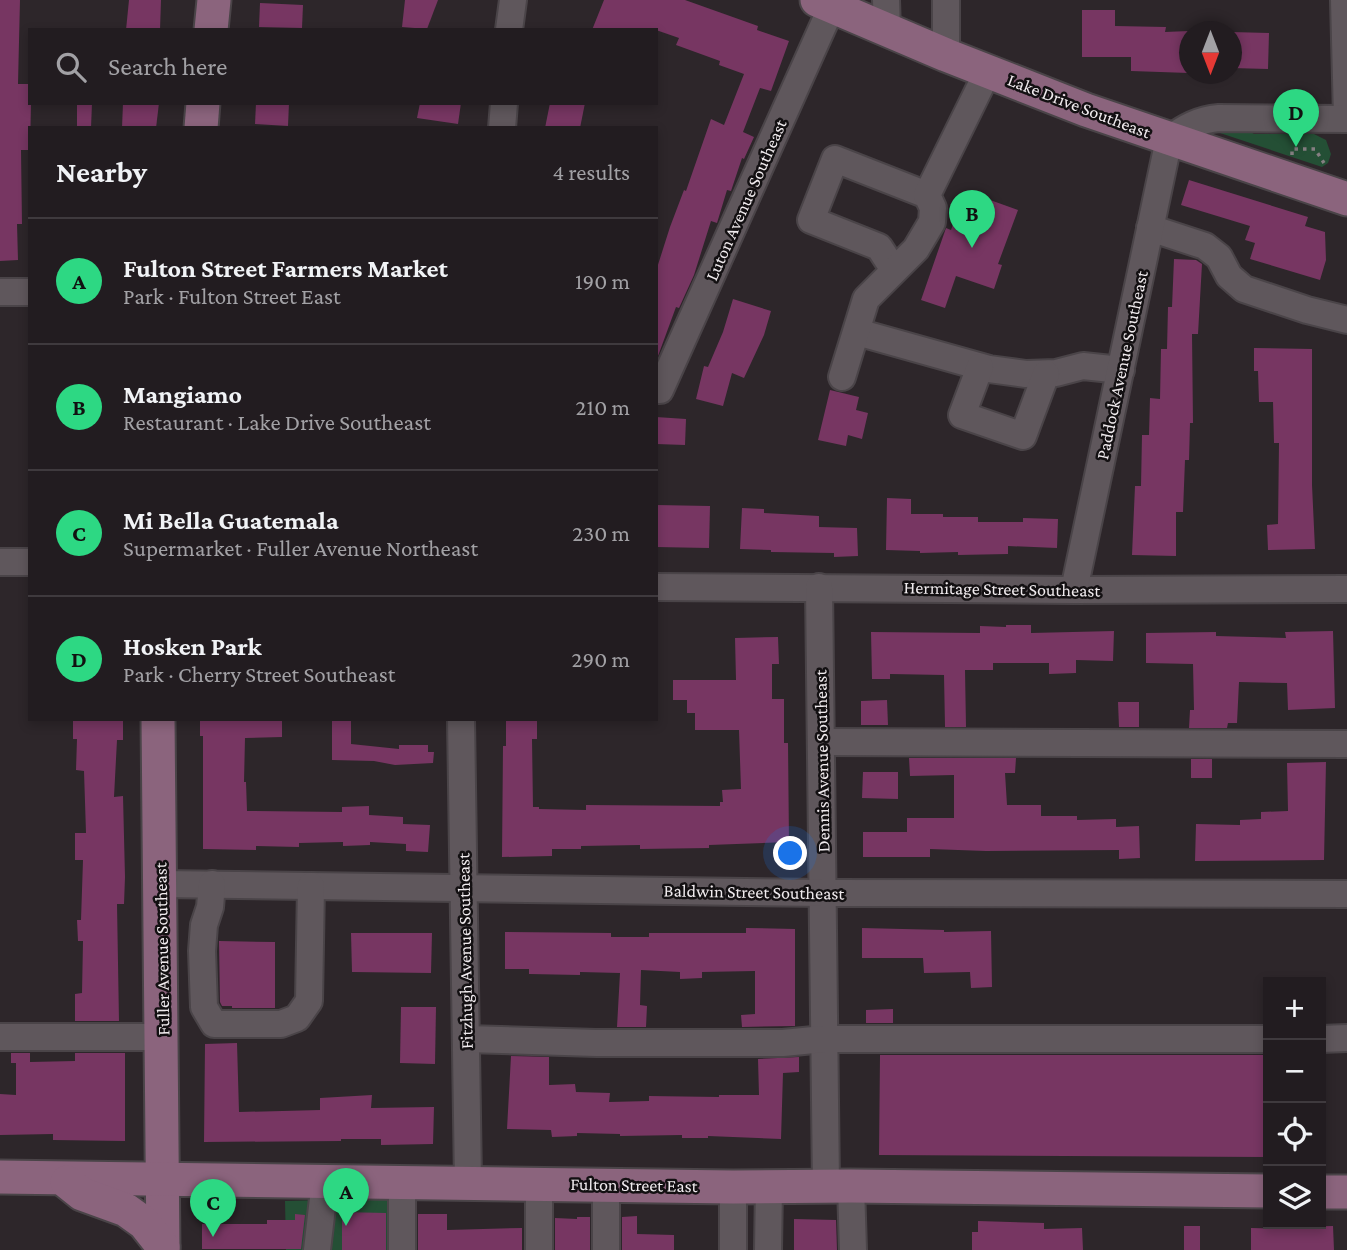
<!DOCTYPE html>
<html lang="en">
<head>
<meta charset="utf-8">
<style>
  :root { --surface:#221c20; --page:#2a2529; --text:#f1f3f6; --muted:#a2a1a5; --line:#3f3a3e; --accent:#2dd883 }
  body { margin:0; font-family:"Crimson Pro",serif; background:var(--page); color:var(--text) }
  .controls { position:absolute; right:21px; bottom:21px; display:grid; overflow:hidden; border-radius:0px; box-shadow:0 4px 10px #0003 }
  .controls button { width:63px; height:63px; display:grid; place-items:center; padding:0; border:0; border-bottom:2px solid var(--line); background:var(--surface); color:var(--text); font:35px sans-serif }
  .compass { position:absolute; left:1179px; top:21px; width:63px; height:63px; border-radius:50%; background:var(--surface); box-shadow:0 4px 10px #0003; rotate:180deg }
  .you { position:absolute; left:791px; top:854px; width:24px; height:24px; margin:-18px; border:5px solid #fff; border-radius:50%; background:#1a73e8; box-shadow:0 0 0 10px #1a73e833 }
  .badge { display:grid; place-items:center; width:46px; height:46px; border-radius:50%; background:var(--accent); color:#111; font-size:23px; font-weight:700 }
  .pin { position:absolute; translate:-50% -58px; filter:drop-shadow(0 2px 4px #0008) }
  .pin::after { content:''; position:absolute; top:37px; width:24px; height:21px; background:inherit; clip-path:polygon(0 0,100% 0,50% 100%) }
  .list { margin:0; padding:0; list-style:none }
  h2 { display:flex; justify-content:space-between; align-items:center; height:91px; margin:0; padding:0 28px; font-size:30px }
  h2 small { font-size:23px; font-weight:400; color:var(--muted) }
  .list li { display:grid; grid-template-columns:46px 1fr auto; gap:21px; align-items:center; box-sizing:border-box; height:126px; padding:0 28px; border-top:2px solid var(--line) }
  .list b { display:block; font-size:26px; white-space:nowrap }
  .list p { margin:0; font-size:23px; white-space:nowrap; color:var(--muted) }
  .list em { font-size:23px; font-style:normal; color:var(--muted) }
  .icon { flex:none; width:38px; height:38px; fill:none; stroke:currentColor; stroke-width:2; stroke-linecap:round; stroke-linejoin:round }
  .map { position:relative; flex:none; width:1347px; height:1250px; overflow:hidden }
  .search { position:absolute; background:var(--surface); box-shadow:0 4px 10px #0003; left:28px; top:28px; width:630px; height:77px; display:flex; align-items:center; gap:18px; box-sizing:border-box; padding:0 24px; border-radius:0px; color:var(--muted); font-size:26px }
  .panel { position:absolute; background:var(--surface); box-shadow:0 4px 10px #0003; left:28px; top:126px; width:630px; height:595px; border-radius:0px }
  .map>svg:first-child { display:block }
</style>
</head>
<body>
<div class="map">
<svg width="1347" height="1250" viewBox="0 0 1347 1250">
  <rect width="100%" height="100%" fill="#2d262a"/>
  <g fill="#244f35">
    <polygon points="1218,127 1244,128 1254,134 1314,134 1326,140 1331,154 1328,163 1322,167 1220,133"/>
    <polygon points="405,1198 406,1250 286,1250 285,1201"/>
  </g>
  <g fill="#773662">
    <polygon points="0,0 20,0 18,84 30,84 31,103 30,150 21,150 22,224 17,224 18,260 0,261"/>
    <polygon points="129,0 161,0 160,30 126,30"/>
    <polygon points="405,0 438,0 427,29 402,27"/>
    <polygon points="604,0 685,0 758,26 757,30 789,41 771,91 760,88 743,132 754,137 744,159 742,158 731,191 727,190 717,223 711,221 694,275 679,308 676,307 658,356 656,271 670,227 684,190 686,191 711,119 724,125 744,74 719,65 720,61 676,45 679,38 656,30 592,30"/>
    <polygon points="260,3 303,5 302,28 259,27"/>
    <polygon points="1082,10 1115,10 1115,26 1166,27 1165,32 1189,31 1189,73 1131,71 1131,57 1082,57"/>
    <polygon points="1231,32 1269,33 1268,69 1231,68"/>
    <polygon points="77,103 92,103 91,128 77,128"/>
    <polygon points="123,103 159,103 156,128 122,128"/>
    <polygon points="256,103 289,103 288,126 255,124"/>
    <polygon points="420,103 461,103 458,124 417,118"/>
    <polygon points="550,103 585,103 580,128 545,128"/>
    <polygon points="1189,180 1308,217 1305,226 1325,232 1326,260 1320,280 1250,259 1255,243 1245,240 1250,226 1181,205"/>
    <polygon points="965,191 1018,210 998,264 1002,265 994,289 956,276 945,308 921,300 946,228 951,230"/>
    <polygon points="1174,259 1196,260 1202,264 1198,334 1192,334 1193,423 1190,423 1189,460 1185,460 1183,512 1176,512 1176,556 1132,555 1135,486 1141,486 1142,435 1149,435 1150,398 1160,399 1161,349 1167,349 1168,307 1172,307"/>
    <polygon points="733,299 771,311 764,335 744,378 732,373 723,406 696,399 704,366 708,367 723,332"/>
    <polygon points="1254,348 1312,349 1312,485 1315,549 1268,550 1267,525 1278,524 1279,443 1274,443 1273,402 1259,402 1258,371 1254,371"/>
    <polygon points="830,390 859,397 856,410 868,413 862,439 848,435 846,446 818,440"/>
    <polygon points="656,417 686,419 685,445 656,444"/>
    <polygon points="887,498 911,499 911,514 943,514 943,517 978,517 978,522 1023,522 1023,518 1058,519 1057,548 1008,546 1008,554 958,555 958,552 920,553 920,551 886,550"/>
    <polygon points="656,505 710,506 709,548 656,547"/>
    <polygon points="742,508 764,509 764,513 819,516 819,527 857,528 858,556 834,557 834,553 771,552 771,550 740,549"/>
    <polygon points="1006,625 1031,625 1031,633 1114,631 1113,661 1076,660 1076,673 1049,674 1049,663 993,663 993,670 965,670 966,727 945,727 944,675 890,674 890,679 872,679 871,632 980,633 980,626 1006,627"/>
    <polygon points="1333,631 1335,708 1288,710 1287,683 1239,682 1237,723 1228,723 1227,728 1189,728 1190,710 1194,710 1193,664 1146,663 1146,633 1216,632 1216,636 1286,638 1285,632"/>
    <polygon points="778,637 779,664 772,664 772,699 784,699 784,743 788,743 789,842 709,845 709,848 640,849 640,845 581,846 581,849 552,849 552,856 502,857 503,746 506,746 506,719 537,719 537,739 532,739 533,807 539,807 539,809 586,810 586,805 720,806 720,802 723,802 722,790 741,789 739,730 695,730 695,713 687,713 687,700 673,700 673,680 736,680 735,638"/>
    <polygon points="887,700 888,725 861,725 861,701"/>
    <polygon points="1118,702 1139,702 1139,727 1119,727"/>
    <polygon points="73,719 123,719 123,740 117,740 114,797 123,796 125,877 124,904 117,904 119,1021 75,1021 75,994 82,993 83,941 78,941 77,920 81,920 83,860 75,860 75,833 86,833 84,771 76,770 77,739 73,739"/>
    <polygon points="200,719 282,719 282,737 245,738 244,782 246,782 247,811 342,812 342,807 369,806 369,815 403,817 403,824 430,825 428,852 406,851 406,844 370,842 370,845 343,846 343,842 299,843 299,847 256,846 256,850 203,849 203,736 200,736"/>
    <polygon points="332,720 351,721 351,744 399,749 399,745 428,745 428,752 434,752 433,763 395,765 374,761 332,760"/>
    <polygon points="909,758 1016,758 1015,773 1005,773 1007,805 1041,805 1041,816 1077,816 1077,820 1116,819 1116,827 1139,826 1140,858 1119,859 1119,850 986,851 930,849 930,857 863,857 863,832 907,832 907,818 954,818 954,775 910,776"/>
    <rect x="1191" y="759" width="21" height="19"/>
    <polygon points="1326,762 1324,860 1195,861 1196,824 1240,825 1240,820 1261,819 1261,812 1288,811 1287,763"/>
    <polygon points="863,772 898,772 898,799 862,798"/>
    <polygon points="746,928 795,929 795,1026 742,1027 741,1015 755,1014 755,971 702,972 702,978 680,979 680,972 641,970 640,1005 647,1006 646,1027 617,1027 620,973 580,972 580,975 529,974 529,969 505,969 505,932 611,933 611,937 649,937 649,933 746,933"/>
    <polygon points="862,928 944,930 944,932 991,931 992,987 971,988 970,972 924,973 923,958 862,958"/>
    <polygon points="351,933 432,933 431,973 352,972"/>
    <polygon points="219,941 275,942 275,1008 232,1008 232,1006 222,1006 220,1002"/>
    <polygon points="401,1007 436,1007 435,1064 400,1063"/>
    <polygon points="893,1009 893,1023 866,1023 866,1010"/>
    <polygon points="237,1043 239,1112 320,1110 320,1098 372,1095 371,1108 434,1107 433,1144 381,1145 381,1139 341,1139 341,1141 204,1142 205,1044"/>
    <polygon points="11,1053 30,1053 30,1062 75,1061 75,1053 125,1053 125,1141 53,1140 53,1134 0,1135 0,1094 16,1095 16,1063 11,1063"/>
    <polygon points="880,1055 1268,1055 1268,1139 1266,1139 1266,1157 879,1155"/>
    <polygon points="511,1056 549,1057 549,1085 575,1084 576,1092 610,1093 609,1102 649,1101 649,1096 719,1097 719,1095 759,1095 758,1059 799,1057 799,1072 783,1073 781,1139 708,1136 708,1138 682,1138 682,1135 620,1136 620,1134 577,1133 577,1136 552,1137 551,1130 507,1129"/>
    <polygon points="342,1212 386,1213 386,1250 342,1250"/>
    <polygon points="295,1214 305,1215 301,1249 202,1249 202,1224 267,1224 267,1220 295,1220"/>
    <polygon points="418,1214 447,1214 447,1230 522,1228 522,1250 418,1250"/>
    <polygon points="637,1216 637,1234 674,1235 674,1250 622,1250 622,1217"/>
    <polygon points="577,1217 590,1217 590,1250 555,1250 555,1218 577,1219"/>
    <polygon points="794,1219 836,1220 837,1250 794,1250"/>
    <polygon points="978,1221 1044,1223 1044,1229 1082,1228 1083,1250 972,1250 972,1232 978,1232"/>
    <rect x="1184" y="1226" width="16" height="24"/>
    <polygon points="1333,1226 1334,1250 1251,1250 1251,1228 1292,1229 1292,1227"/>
  </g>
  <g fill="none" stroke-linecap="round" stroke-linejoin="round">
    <defs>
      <g id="minor">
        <polyline points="886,0 887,30"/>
        <polyline points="946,0 946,55"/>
        <polyline points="1344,0 1347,117"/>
        <polyline points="509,30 513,0"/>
        <polyline points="502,128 504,103"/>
        <polyline points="1150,228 1205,246 1219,257 1229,276 1244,289 1307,310 1347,320"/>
        <polyline points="894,270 879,247 811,220 835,159 927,195"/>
        <polyline points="0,292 30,292"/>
        <polyline points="857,332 989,369 1026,374 1056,373 1083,366 1121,370"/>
        <polyline points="980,367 962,415 1023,436 1046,374"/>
        <polyline points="842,377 866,299 916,249 932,222 933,208 927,195 988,71"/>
        <polyline points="656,390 660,390 832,6"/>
        <polyline points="0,562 30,562"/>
        <polyline points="656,587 1074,590 1347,589"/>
        <polyline points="819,587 826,1186"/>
        <path d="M1074 590 1169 139C1186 127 1198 120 1219 118L1347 119"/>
        <polyline points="461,719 468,1182"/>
        <polyline points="822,742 1347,744"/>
        <polyline points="161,884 824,893 1347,894"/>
        <polyline points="212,884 210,907 204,925 202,951 204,1007 214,1024 281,1024 297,1018 309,1001 311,886"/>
        <polyline points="0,1037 163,1037"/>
        <polyline points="466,1039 596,1043 783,1043 824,1039 1268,1039"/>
        <polyline points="1321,1039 1347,1038"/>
        <polyline points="539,1184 539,1250"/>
        <polyline points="606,1185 606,1250"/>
        <polyline points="851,1186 853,1250"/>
        <polyline points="733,1187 733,1250"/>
        <polyline points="317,1250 325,1181"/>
        <polyline points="402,1250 402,1181"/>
        <polyline points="768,1250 769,1187"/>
      </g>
      <g id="major">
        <polyline points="817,0 946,55 1086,110 1347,199"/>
        <polyline points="211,30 214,0"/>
        <polyline points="201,128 203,103"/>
        <polyline points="158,719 163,1250"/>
        <polyline points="0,1177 733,1187 851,1186 1268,1191"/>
        <polyline points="67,1182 82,1194 126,1210 144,1223 163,1247"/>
        <polyline points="1321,1192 1347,1192"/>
      </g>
    </defs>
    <use href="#minor" stroke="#4a4448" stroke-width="30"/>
    <use href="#major" stroke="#4a4448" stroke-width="37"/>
    <polyline stroke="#857f82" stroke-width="3.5" stroke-dasharray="3.5 5" stroke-linecap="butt" points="1292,155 1292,149 1315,149 1324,163"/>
    <use href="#minor" stroke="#5f575c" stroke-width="26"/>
    <use href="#major" stroke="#8b647d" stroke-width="33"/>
  </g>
  <g text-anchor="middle" stroke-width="5" stroke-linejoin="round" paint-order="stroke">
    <g font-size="18" fill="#f0ebee" stroke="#131012">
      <text transform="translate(1079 106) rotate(21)" y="6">Lake Drive Southeast</text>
      <text transform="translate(746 200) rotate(-66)" y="6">Luton Avenue Southeast</text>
      <text transform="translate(1122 365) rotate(-78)" y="6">Paddock Avenue Southeast</text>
      <text transform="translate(1002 589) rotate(1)" y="6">Hermitage Street Southeast</text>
      <text transform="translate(822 761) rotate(-91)" y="6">Dennis Avenue Southeast</text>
      <text transform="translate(754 892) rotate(1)" y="6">Baldwin Street Southeast</text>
      <text transform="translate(162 949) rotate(-91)" y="6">Fuller Avenue Southeast</text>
      <text transform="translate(465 951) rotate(-91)" y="6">Fitzhugh Avenue Southeast</text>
      <text transform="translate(634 1185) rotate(1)" y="6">Fulton Street East</text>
    </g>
  </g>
</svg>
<div class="controls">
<button>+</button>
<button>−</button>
<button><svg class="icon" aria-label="locate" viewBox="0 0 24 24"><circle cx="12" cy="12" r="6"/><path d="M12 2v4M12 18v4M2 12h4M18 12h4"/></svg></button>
<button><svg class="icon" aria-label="layers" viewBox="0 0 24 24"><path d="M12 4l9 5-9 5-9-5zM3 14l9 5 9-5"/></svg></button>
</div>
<svg class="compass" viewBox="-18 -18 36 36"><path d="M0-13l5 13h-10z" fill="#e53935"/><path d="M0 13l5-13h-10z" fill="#a2a1a5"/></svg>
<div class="you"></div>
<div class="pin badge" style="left:346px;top:1226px">A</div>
<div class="pin badge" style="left:972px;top:248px">B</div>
<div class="pin badge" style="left:213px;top:1237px">C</div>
<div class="pin badge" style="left:1296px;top:147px">D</div>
<div class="search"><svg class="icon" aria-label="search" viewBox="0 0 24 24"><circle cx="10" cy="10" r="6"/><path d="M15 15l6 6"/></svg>Search here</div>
<section class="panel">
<h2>Nearby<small>4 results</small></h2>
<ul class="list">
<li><span class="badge">A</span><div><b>Fulton Street Farmers Market</b><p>Park · Fulton Street East</p></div><em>190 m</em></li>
<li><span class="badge">B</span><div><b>Mangiamo</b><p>Restaurant · Lake Drive Southeast</p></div><em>210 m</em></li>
<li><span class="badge">C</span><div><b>Mi Bella Guatemala</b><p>Supermarket · Fuller Avenue Northeast</p></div><em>230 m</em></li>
<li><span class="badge">D</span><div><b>Hosken Park</b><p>Park · Cherry Street Southeast</p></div><em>290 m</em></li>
</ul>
</section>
</div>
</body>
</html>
